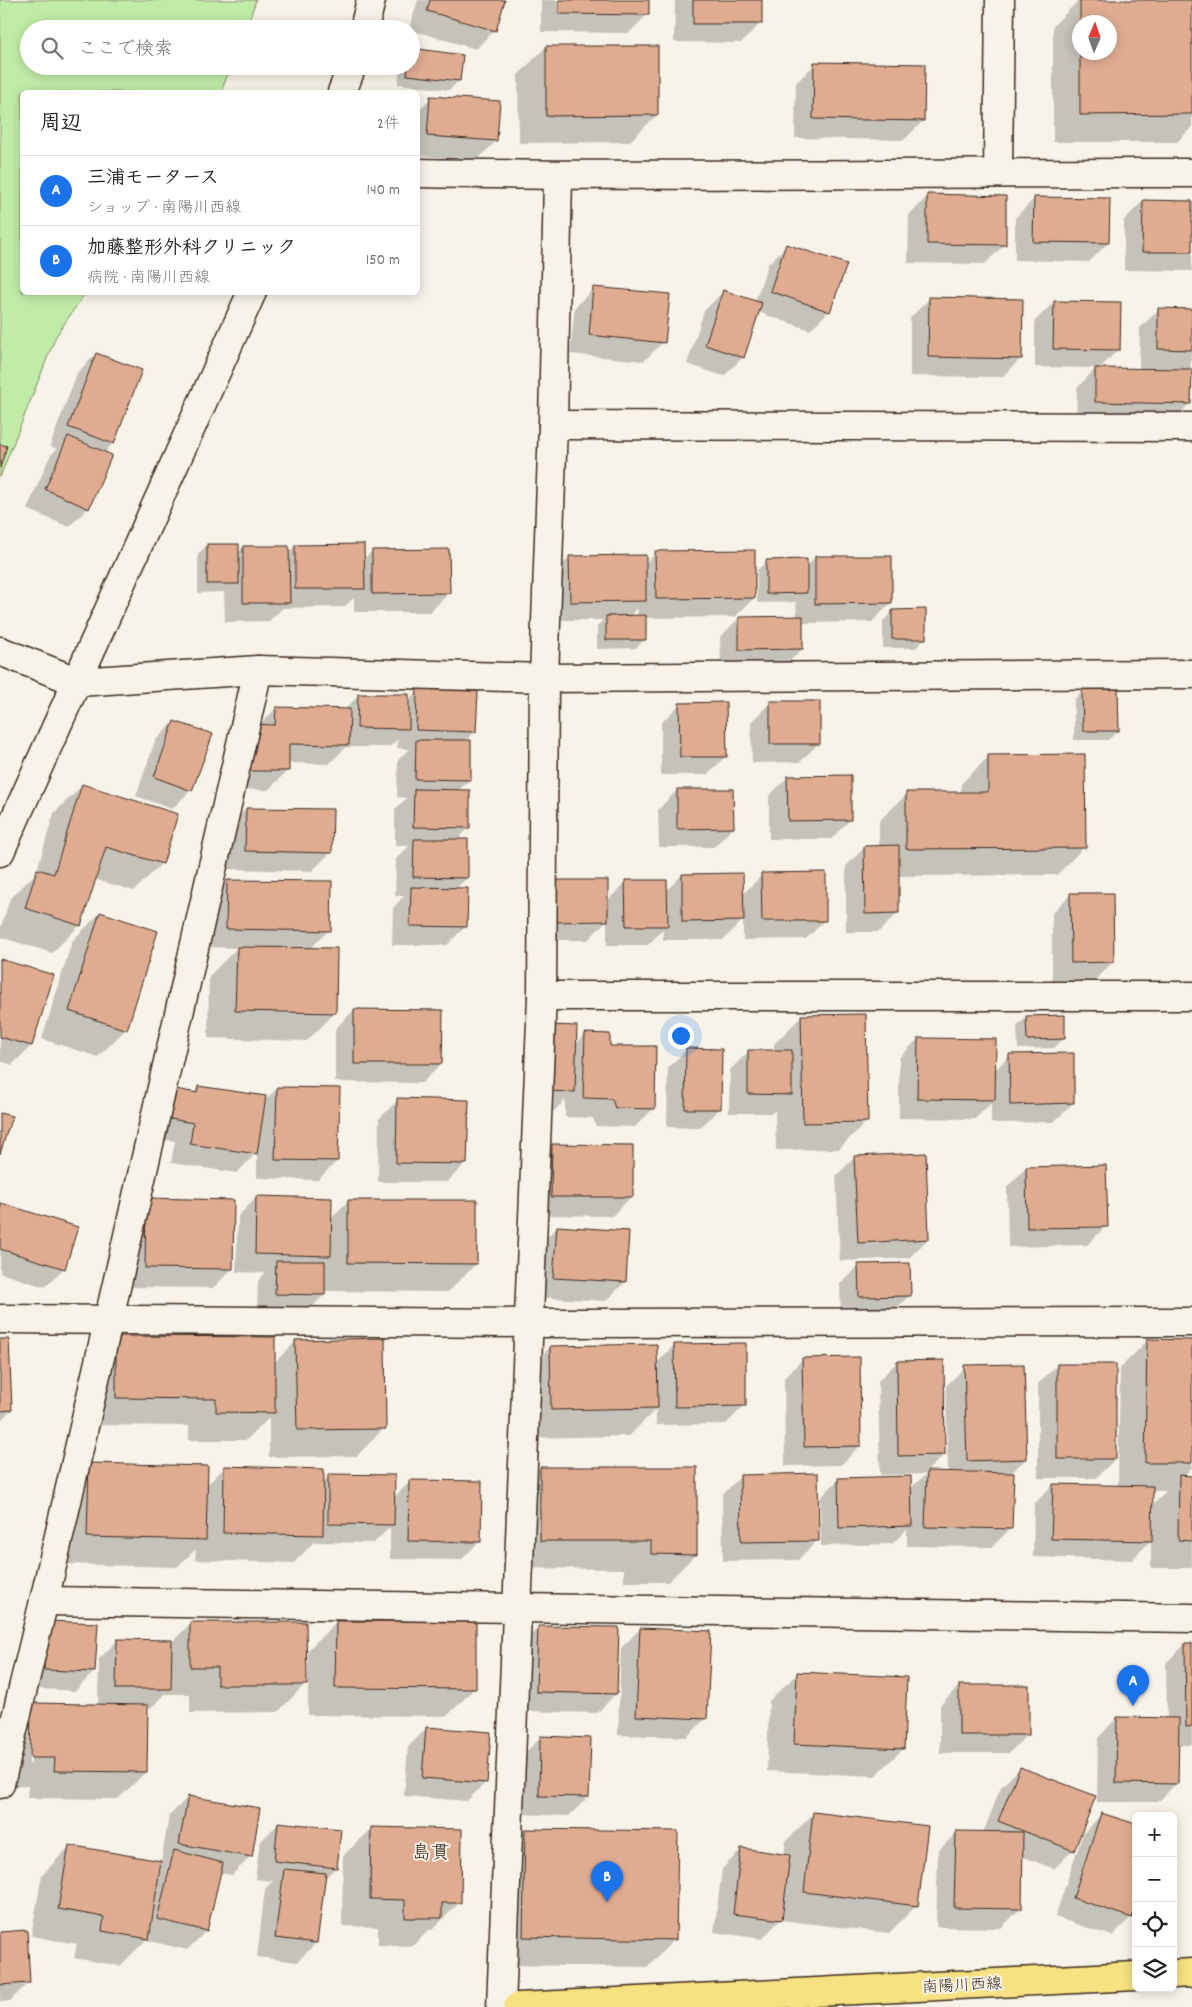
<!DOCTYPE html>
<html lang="ja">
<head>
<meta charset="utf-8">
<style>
  :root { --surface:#fff; --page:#f6f6f6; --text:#222; --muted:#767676; --line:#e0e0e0; --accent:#1a73e8 }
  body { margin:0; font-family:Dekko,"Klee One",sans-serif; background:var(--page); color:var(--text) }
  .controls { position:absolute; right:15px; bottom:15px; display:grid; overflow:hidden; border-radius:8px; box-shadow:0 2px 12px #0003 }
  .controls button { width:45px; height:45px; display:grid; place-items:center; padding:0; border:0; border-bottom:1px solid var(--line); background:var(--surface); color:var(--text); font:25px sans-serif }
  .compass { position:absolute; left:1072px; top:15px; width:45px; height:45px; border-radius:50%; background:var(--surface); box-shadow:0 2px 12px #0003; rotate:2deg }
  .you { position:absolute; left:680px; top:1035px; width:18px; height:18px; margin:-12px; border:4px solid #fff; border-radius:50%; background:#1a73e8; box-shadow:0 0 0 8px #1a73e833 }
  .badge { display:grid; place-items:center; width:32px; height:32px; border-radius:50%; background:var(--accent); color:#fff; font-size:16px; font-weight:700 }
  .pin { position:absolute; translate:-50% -41px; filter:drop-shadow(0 1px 2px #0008) }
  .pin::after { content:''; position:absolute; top:26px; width:18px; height:15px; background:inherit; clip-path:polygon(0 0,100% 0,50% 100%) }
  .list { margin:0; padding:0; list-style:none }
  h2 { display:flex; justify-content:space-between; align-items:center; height:65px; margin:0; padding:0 20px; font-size:21px }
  h2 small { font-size:16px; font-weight:400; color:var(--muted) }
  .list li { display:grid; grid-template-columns:32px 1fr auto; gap:15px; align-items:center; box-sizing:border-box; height:70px; padding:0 20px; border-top:1px solid var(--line) }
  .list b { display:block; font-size:19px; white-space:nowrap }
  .list p { margin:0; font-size:16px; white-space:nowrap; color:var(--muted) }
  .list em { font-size:16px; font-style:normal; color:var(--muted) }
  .icon { flex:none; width:28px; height:28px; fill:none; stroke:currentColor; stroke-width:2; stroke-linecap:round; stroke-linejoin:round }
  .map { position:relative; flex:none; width:1192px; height:2007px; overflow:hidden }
  .search { position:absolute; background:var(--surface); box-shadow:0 2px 12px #0003; left:20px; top:20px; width:400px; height:55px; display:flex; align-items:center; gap:12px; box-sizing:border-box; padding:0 18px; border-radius:28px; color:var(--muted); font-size:19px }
  .panel { position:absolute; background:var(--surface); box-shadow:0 2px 12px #0003; left:20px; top:90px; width:400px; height:205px; border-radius:8px }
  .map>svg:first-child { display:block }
</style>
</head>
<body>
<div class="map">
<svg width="1192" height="2007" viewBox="0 0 1192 2007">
  <rect width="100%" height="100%" fill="#f7f3e8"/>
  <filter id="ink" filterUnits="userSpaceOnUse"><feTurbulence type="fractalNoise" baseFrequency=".02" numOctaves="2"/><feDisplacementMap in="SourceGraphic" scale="10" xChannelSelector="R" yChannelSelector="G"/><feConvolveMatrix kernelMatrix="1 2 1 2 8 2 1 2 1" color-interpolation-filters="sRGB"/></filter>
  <g filter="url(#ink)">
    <polygon fill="#c1eca8" stroke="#7e8b63" points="0,0 256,0 246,29 29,29 29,66 231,66 221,92 22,92 22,292 85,293 56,336 0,477"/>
    <g fill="#0003" fill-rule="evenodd">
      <polygon points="418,0 504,0 495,30 476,49 411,30 409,29"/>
      <polygon points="541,0 648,0 648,14 629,33 541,32"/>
      <polygon points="675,0 760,0 760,24 741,43 674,42"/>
      <path d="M1079 0H1192V127L1177 142H1053V26ZM1080 22H1110V52H1080Z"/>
      <polygon points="546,47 657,115 629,142 519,143 518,75"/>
      <polygon points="815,64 923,121 904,140 795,138 796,83"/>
      <polygon points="400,66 411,66 459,81 449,90 398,84"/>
      <polygon points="431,98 496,141 477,160 418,156 418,111"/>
      <polygon points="928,196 1004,245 985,264 908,263 909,215"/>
      <polygon points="1034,199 1108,243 1089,262 1015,260 1015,218"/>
      <polygon points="1143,201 1192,202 1192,271 1124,270 1124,220"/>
      <polygon points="787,245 829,311 810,330 758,312 743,357 724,376 687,364 704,311 723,292 755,302 768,264"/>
      <polygon points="594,288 663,342 644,361 570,354 575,307"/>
      <polygon points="929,299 1021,358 1002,377 910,376 910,318"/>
      <polygon points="1054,302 1119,349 1099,369 1139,369 1140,328 1159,309 1192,310 1190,403 1171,422 1076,421 1077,388 1096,368 1035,367 1035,321"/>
      <polygon points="96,354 140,371 112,444 104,453 110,456 88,508 69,527 27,509 50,456 57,449 50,446 77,373"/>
      <polygon points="207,545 238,553 243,548 288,553 295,546 363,560 372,551 449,593 430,612 354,612 354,598 344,607 283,608 269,621 225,622 224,592 198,593 198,554"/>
      <path d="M656 553 754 598 735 617 645 618V639L636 648 597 649V626L603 620H551L550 577 569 558 645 564ZM637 608 638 617H629Z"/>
      <polygon points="815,557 891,603 872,622 802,623 802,649 783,668 721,668 720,637 739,618 797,617 796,602 757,603 757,570 767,561 806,567"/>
      <polygon points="893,611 925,638 916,648 883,648 883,621"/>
      <polygon points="418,690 475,732 465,741 469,780 458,791 469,828 456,841 467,878 455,889 466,926 447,945 392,945 393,908 404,896 395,896 396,859 409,846 395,845 395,809 407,798 397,797 398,760 409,749 397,748 398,739 389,747 346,747 329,764 288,763 287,771 268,790 232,789 259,726 276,708 344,710 359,695 408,700"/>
      <polygon points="1083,690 1118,731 1108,740 1074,740 1074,700"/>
      <polygon points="770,703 819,743 800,762 752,763 751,722"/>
      <polygon points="680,704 726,756 707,775 661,775 661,723"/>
      <polygon points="174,722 191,790 172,809 136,796 155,741"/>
      <polygon points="989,756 1084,847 1057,875 898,876 898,913 879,932 846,932 846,866 865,847 879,847 879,821 907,794 961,793 961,784"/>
      <polygon points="788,777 850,820 831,839 769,839 769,796"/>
      <polygon points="82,786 177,815 161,864 134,891 94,879 80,925 52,953 0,937 0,930 10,899 36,873 54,813"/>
      <polygon points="677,790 733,828 714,847 659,847 658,810"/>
      <polygon points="246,809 331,852 312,871 226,869 227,828"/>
      <polygon points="682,875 742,895 762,875 825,920 806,939 743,940 743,920 723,940 663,940 663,929 648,945 607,945 607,920 588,940 534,940 533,901 607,901 626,882 666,891"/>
      <polygon points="228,881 329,930 310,949 335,1013 307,1041 208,1038 209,976 237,948 208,947 209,900"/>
      <polygon points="1071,894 1113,962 1094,981 1052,981 1052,913"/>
      <polygon points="100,913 126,1029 98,1057 42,1039 72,941"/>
      <polygon points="0,960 52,976 31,1046 12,1065 0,1061"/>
      <polygon points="354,1010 441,1064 422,1083 335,1082 335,1029"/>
      <polygon points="802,1016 867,1121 839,1149 776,1150 775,1110 772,1113 729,1113 730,1070 749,1051 774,1051 774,1044"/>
      <polygon points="1027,1017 1063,1039 1054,1048 1018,1049 1017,1026"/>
      <polygon points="585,1034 609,1047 654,1108 635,1127 596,1126 593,1118 565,1117 565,1100 554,1111 528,1110 575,1045"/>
      <polygon points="918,1039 995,1070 1009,1056 1073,1103 1054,1122 991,1123 991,1103 975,1119 899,1118 899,1058"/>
      <polygon points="687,1049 719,1109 700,1128 667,1127 668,1068"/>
      <polygon points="199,1087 263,1102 278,1088 337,1161 318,1180 257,1178 257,1152 237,1173 171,1163 175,1141 147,1137"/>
      <polygon points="398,1100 466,1163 447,1182 378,1182 379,1119"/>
      <polygon points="552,1146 631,1197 612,1216 533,1215 533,1165"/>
      <polygon points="855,1157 928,1239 909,1258 840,1261 836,1176"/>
      <polygon points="1026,1168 1106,1226 1087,1245 1008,1247 1007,1187"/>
      <polygon points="257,1197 330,1219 348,1201 476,1264 448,1292 324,1291 324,1295 305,1314 257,1312 258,1281 265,1273 236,1272 238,1216"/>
      <polygon points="147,1200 232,1269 213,1288 127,1287"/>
      <polygon points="1,1204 64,1268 45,1287 0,1273"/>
      <polygon points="557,1227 628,1232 625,1282 606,1301 535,1297 538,1246"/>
      <polygon points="859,1265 910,1295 891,1314 841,1315 840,1284"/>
      <polygon points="117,1338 274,1363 296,1341 384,1428 357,1456 269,1457 269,1418 246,1440 189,1440 189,1426 89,1425"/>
      <path d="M1148 1340 1192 1341V1468L1183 1477H1192V1568H1151V1540L1132 1560 1033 1557 1034 1504 1053 1485 1118 1487 1120 1368ZM1152 1491H1166L1152 1505Z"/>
      <polygon points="0,1341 11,1410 0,1421"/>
      <polygon points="674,1345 745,1405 726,1424 656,1425 656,1409 629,1436 523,1438 522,1375 550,1347 656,1364"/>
      <polygon points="803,1359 860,1446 841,1465 785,1466 784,1378"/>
      <polygon points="897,1362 944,1455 926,1472 948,1473 946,1386 965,1367 1026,1459 1012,1472 1011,1528 992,1547 907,1546 907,1529 892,1544 821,1546 820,1498 839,1479 910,1489 926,1474 880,1475 878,1381"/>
      <polygon points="1057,1365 1115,1459 1096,1478 1038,1478 1038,1384"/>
      <polygon points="90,1464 206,1486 224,1468 323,1482 329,1476 393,1498 410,1482 480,1541 461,1560 390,1559 390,1527 374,1543 314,1542 294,1563 195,1560 196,1549 177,1567 60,1564 62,1492"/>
      <polygon points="540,1468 696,1554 668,1582 624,1582 624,1569 512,1568 513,1496"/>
      <polygon points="741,1476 817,1541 798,1560 723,1561 722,1495"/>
      <polygon points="46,1622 94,1672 75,1691 25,1688"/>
      <polygon points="336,1622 475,1688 447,1716 308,1715 308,1650"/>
      <path d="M191 1623 305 1684 278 1712 190 1713V1694H165L151 1708H147L146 1772 118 1799 27 1798 28 1786 3 1785 32 1704 98 1705 99 1659 118 1640 173 1641ZM29 1731H32L31 1764H29Z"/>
      <polygon points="539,1627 616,1694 597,1713 518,1711 520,1646"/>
      <polygon points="640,1629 706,1718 687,1737 618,1735 621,1648"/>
      <polygon points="1185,1644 1192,1644 1192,1745 1178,1745 1177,1783 1158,1802 1097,1802 1098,1738 1117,1718 1167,1719 1166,1663"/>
      <polygon points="797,1674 903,1749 875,1776 767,1771 769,1701"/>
      <polygon points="959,1686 1028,1734 1009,1753 940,1753 940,1705"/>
      <polygon points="427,1728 486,1782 467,1801 404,1796 408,1747"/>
      <polygon points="540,1738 588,1797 569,1816 520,1814 521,1757"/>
      <polygon points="1020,1768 1073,1850 1054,1869 1021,1856 1020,1909 1001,1928 936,1927 938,1851 957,1832 983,1833 1001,1787"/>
      <polygon points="188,1797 251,1856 232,1875 220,1873 206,1931 187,1950 146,1940 120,1966 74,1958 77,1944 31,1936 42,1875 69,1847 161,1862 169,1816"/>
      <polygon points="814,1813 917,1905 889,1933 780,1920 762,1939 714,1932 722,1869 741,1850 784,1856 786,1841"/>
      <polygon points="1102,1814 1131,1917 1112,1936 1055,1917 1083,1833"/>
      <polygon points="279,1823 336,1867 324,1879 316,1943 297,1962 257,1957 265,1889 273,1881 255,1879 260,1842"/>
      <polygon points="371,1829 460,1902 432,1930 429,1930 413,1946 378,1945 378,1927 342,1926 343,1856"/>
      <polygon points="525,1830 675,1939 647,1967 496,1965 497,1858"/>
      <polygon points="0,1933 29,1982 10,2001 0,2002"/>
    </g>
    <g fill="#dfac92" stroke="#3b2a1e">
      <polygon points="430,0 505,0 496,31 427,11"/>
      <polygon points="559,0 649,0 649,15 559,14"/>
      <rect x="693" y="0" width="69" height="24"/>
      <polygon points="1080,0 1192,0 1192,114 1080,115 1080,52 1110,52 1110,22 1080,22"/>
      <polygon points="546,46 658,46 658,115 546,116"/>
      <polygon points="411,48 463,55 460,81 407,75 408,66 411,66"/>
      <polygon points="814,62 925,64 924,121 813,119"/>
      <polygon points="430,96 500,101 497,141 427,136"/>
      <polygon points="927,194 1006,196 1006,245 927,244"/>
      <polygon points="1034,197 1110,198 1109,243 1033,242"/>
      <polygon points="1143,200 1192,201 1192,252 1142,252"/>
      <polygon points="786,244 847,264 830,312 770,291"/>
      <polygon points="593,287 670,294 665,343 589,335"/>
      <polygon points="723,290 762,303 744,358 705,345"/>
      <polygon points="929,297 1023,299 1022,359 928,357"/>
      <polygon points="1054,301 1121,302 1120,350 1053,349"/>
      <polygon points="1158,308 1192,309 1192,350 1158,349"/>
      <polygon points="96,353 142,370 114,444 68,427"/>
      <polygon points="1095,368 1192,369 1191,404 1095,402"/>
      <polygon points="68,436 112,455 89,509 45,489"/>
      <polygon points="0,444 7,446 0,468"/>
      <rect x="207" y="544" width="32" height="40"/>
      <polygon points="364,544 365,589 295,589 295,545"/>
      <polygon points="243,546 289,546 290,603 243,603"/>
      <polygon points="449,549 450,593 372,594 372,550"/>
      <polygon points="755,550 755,598 656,599 655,551"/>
      <polygon points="646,555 646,601 570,602 569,556"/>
      <polygon points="815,556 892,556 892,603 815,604"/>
      <polygon points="807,559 807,593 766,594 766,560"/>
      <polygon points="926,609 926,639 892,639 892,610"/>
      <polygon points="646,615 646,640 606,640 606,616"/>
      <polygon points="803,616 803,649 739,650 739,617"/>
      <polygon points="417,688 478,691 476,732 416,730"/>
      <polygon points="1082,689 1118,689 1119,731 1083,731"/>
      <polygon points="358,694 409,694 409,729 357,728"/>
      <rect x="770" y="701" width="50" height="43"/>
      <polygon points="726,702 727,757 680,757 679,703"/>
      <polygon points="276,707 350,709 349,745 289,744 289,771 250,771 251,724 275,725"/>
      <polygon points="174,721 213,734 192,791 154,777"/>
      <polygon points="416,740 471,740 471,780 415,779"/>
      <polygon points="1085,754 1086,848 906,849 906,792 988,792 988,755"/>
      <polygon points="851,775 851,820 788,821 787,776"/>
      <polygon points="82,784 178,814 163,864 106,847 81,926 25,908 37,869 54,874"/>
      <polygon points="414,789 470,790 470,828 413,827"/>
      <polygon points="677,789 733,789 734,828 677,829"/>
      <polygon points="246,808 333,809 332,853 245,851"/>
      <polygon points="414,839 468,839 468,878 413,877"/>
      <polygon points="899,845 899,913 865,914 864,846"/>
      <polygon points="826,872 826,921 762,921 761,873"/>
      <polygon points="743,873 744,921 682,922 682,874"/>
      <polygon points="227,880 332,881 331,931 226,929"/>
      <polygon points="552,880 608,880 608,921 552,922"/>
      <polygon points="625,880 667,880 668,926 626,926"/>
      <polygon points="411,887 468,888 467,927 410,926"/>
      <polygon points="1070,893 1113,893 1114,962 1071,963"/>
      <polygon points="100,912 158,931 127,1030 69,1011"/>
      <polygon points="237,947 337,948 336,1013 235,1011"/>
      <polygon points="0,959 54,975 32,1046 0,1037"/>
      <polygon points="354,1009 443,1010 442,1064 354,1064"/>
      <polygon points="866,1014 868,1122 803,1123 801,1015"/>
      <polygon points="1065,1015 1065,1039 1027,1040 1026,1016"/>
      <polygon points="549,1025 577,1026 575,1092 547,1091"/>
      <polygon points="585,1033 610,1034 610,1046 656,1046 655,1109 615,1108 612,1099 583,1098"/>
      <polygon points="918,1038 996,1039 995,1100 917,1099"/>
      <polygon points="686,1048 722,1049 721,1109 685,1109"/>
      <polygon points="748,1050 792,1050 792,1095 748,1094"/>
      <polygon points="1074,1053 1074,1103 1010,1105 1009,1054"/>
      <polygon points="198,1086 266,1096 257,1154 190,1144 193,1123 165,1118 170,1088 197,1093"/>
      <polygon points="277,1087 340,1088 338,1161 275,1160"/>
      <polygon points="397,1098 469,1100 467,1164 396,1163"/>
      <polygon points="0,1113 12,1116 0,1154"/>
      <polygon points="552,1144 633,1145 633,1197 551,1197"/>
      <polygon points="926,1153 929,1239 858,1243 854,1156"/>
      <polygon points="1106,1165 1108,1227 1027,1228 1026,1167"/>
      <polygon points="256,1196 332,1198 331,1256 255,1254"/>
      <polygon points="146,1198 234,1200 233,1269 145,1268"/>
      <polygon points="348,1200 477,1200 477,1264 348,1263"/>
      <polygon points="1,1203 78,1227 65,1269 0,1249"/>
      <polygon points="557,1226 629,1231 626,1282 553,1278"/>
      <polygon points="276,1261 325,1261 325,1295 275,1294"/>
      <polygon points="910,1263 911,1296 859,1297 858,1264"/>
      <polygon points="116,1336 275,1337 275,1413 216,1412 216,1399 116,1398"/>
      <polygon points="385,1338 386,1429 297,1430 295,1340"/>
      <polygon points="0,1339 9,1339 12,1410 0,1411"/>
      <polygon points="1147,1339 1192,1340 1192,1463 1145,1463"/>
      <polygon points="746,1343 746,1406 675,1407 674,1344"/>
      <polygon points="657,1344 658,1408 551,1410 550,1346"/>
      <polygon points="860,1357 861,1446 804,1447 802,1358"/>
      <polygon points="944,1360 945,1455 898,1456 897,1361"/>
      <polygon points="1024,1364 1027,1459 967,1461 964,1365"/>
      <rect x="1057" y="1364" width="59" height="95"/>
      <polygon points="89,1463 208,1466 206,1540 87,1537"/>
      <polygon points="224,1466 324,1469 323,1535 223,1533"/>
      <polygon points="540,1467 697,1467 697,1555 651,1554 651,1541 540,1541"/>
      <polygon points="927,1471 1014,1473 1012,1529 925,1527"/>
      <polygon points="818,1473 819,1541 741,1542 740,1475"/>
      <polygon points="328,1474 395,1475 394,1525 328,1524"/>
      <polygon points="1179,1475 1192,1476 1192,1541 1178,1540"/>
      <polygon points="911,1476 912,1526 839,1528 838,1478"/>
      <polygon points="409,1480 482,1481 481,1542 408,1541"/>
      <polygon points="1053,1484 1153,1486 1152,1541 1051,1539"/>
      <polygon points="46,1621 98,1623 95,1672 44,1670"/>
      <polygon points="336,1621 476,1621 476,1689 335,1688"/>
      <polygon points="190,1622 306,1622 307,1685 217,1685 217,1667 190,1667"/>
      <polygon points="538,1626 619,1627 617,1694 536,1692"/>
      <polygon points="640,1628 711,1631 707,1719 636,1716"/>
      <polygon points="117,1639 172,1640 171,1689 116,1689"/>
      <polygon points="1185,1643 1192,1643 1192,1726 1186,1727"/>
      <polygon points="797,1672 907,1677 904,1749 794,1744"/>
      <rect x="959" y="1685" width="70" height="50"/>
      <polygon points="31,1703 148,1705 147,1772 54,1771 55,1758 30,1758"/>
      <polygon points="1117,1717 1179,1718 1178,1784 1116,1783"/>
      <polygon points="426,1727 491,1732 487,1783 422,1778"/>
      <polygon points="540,1736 591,1738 589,1797 539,1796"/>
      <polygon points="1020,1767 1096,1796 1074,1851 998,1821"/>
      <polygon points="188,1796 260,1808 252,1857 179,1844"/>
      <polygon points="813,1812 928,1826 918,1906 804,1892"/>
      <polygon points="1101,1813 1136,1824 1136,1906 1132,1918 1073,1898"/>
      <polygon points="278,1822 341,1829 337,1868 274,1861"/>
      <polygon points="371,1827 462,1829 461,1903 442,1903 442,1918 405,1918 405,1900 370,1899"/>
      <polygon points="525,1829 678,1831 676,1940 523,1937"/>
      <polygon points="956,1831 1023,1832 1022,1909 954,1908"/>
      <polygon points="69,1845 161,1861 149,1939 102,1931 104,1917 58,1909"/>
      <polygon points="741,1848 790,1855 782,1920 733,1914"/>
      <polygon points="174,1850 223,1863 207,1931 157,1919"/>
      <polygon points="284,1869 326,1873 317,1943 275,1938"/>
      <polygon points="27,1930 30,1983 0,1985 0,1932"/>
    </g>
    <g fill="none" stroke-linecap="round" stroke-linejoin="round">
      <defs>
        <g id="minor">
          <polyline points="364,29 371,0"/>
          <polyline points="342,92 352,66"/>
          <polyline points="998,172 1000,0"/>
          <path d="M418 173C676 178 934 172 1192 173"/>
          <polyline points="553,425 1192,427"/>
          <polyline points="0,651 78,682 258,670 544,678 1192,674"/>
          <polyline points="0,852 252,292"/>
          <polyline points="542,996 1192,996"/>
          <polyline points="0,1319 527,1323 1192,1322"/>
          <polyline points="44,1601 1192,1618"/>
          <polyline points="0,1784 44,1601 258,670"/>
          <polyline points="501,2007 542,996 544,678 553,425 558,176"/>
        </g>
        <g id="major">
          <polyline points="1173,1974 1192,1973"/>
          <polyline points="518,2007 1136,1976"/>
        </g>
      </defs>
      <use href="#minor" stroke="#3b2a1e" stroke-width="31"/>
      <use href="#major" stroke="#3b2a1e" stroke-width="31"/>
      <use href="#minor" stroke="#f7f3e8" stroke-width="28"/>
      <use href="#major" stroke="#f7e281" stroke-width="28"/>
    </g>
  </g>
  <g text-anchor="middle" stroke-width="4" stroke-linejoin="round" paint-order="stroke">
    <g font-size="16" fill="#3b2a1e" stroke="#f7f3e8">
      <text transform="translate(962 1984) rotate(-3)" y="6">南陽川西線</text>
    </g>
    <g font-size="19" fill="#3b2a1e" stroke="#f7f3e8">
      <text x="431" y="1858">島貫</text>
    </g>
  </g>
</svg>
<div class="controls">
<button>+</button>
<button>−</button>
<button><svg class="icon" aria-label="locate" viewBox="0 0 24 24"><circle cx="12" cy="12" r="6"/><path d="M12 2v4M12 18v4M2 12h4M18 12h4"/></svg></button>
<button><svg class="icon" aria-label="layers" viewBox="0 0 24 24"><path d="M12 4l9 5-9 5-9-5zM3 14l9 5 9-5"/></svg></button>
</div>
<svg class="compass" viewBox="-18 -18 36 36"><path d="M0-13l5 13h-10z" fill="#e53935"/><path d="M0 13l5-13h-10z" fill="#767676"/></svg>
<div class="you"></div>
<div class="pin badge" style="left:1133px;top:1706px">A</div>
<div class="pin badge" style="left:607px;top:1902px">B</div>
<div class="search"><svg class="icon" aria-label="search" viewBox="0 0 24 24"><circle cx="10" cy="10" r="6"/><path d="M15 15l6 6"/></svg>ここで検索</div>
<section class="panel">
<h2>周辺<small>2件</small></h2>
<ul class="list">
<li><span class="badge">A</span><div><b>三浦モータース</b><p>ショップ · 南陽川西線</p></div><em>140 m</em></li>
<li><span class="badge">B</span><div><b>加藤整形外科クリニック</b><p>病院 · 南陽川西線</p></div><em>150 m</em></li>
</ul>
</section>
</div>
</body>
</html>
